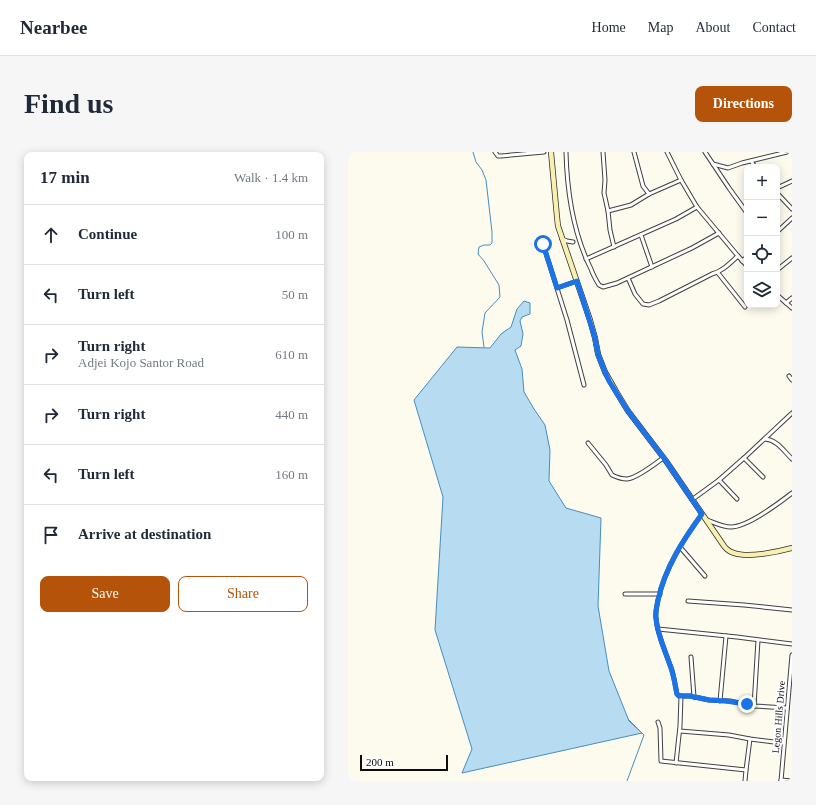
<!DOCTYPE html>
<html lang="en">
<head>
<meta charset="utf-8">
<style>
  :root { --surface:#fff; --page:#f6f6f7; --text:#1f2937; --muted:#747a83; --line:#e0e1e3; --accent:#b45309 }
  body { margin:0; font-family:"Times New Roman",serif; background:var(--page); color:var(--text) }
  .controls { position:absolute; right:12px; top:12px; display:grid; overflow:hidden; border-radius:8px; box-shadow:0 2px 10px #0003 }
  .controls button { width:36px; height:36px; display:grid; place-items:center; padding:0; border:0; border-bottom:1px solid var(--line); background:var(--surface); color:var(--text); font:20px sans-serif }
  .scale { position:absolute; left:12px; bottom:10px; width:88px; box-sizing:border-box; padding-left:4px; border:2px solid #0d0d0d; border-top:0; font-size:11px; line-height:14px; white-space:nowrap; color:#0d0d0d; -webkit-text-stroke:3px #fff; paint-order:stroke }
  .stop { position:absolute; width:12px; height:12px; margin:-9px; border:3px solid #1a73e8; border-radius:50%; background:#fff }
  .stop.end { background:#1a73e8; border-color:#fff; box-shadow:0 1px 4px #0008 }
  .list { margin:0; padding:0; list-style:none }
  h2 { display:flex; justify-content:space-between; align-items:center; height:52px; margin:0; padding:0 16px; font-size:17px }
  h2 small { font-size:13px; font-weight:400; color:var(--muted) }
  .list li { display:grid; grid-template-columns:26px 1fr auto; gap:12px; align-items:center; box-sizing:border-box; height:60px; padding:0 16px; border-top:1px solid var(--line) }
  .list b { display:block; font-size:15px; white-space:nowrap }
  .list p { margin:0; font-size:13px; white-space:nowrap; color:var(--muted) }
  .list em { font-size:13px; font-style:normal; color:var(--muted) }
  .actions { display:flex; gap:8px; padding:12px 16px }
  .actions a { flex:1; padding:9px 0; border:1px solid var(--accent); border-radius:8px; text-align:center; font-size:14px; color:var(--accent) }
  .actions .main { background:var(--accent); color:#fff }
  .icon { flex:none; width:22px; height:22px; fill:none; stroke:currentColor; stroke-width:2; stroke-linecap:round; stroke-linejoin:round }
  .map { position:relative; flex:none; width:444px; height:629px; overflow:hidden; border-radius:8px }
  header { display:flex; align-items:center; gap:24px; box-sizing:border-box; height:56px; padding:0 20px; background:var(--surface); border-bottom:1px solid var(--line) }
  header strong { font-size:19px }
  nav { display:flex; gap:22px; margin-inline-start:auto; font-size:14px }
  .intro { display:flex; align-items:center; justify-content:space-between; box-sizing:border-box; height:96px; padding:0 24px }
  h1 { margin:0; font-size:28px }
  .button { padding:10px 18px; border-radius:8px; background:var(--accent); color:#fff; font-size:14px; font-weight:700 }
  main { display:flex; gap:24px; padding:0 24px }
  aside { flex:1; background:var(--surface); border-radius:8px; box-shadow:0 2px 10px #0003 }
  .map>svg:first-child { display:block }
</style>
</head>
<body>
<header>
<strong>Nearbee</strong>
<nav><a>Home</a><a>Map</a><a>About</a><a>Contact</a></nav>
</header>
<div class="intro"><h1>Find us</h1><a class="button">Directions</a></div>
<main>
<aside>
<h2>17 min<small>Walk · 1.4 km</small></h2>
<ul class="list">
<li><svg class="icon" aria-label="ahead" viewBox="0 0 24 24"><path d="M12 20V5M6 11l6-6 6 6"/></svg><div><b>Continue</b></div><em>100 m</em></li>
<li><svg class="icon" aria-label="left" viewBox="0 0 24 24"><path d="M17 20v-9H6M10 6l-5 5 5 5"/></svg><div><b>Turn left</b></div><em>50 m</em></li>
<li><svg class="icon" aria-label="right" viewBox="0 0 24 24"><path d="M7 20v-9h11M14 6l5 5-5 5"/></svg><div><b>Turn right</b><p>Adjei Kojo Santor Road</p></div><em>610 m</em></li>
<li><svg class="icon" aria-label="right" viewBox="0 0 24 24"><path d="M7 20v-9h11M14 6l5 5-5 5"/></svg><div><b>Turn right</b></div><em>440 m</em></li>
<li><svg class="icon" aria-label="left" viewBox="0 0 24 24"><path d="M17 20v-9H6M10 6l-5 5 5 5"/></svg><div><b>Turn left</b></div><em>160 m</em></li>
<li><svg class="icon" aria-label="arrive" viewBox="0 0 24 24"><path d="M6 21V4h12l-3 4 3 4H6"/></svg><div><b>Arrive at destination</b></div></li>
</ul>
<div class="actions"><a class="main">Save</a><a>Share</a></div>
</aside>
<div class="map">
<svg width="444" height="629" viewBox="0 0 444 629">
  <rect width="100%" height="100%" fill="#fdfaee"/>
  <polygon fill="#b7dbf0" stroke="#448fc1" points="176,149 182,151 182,162 174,165 172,169 175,182 173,194 167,198 174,217 176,240 186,257 197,273 202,298 201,329 218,356 253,366 250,454 261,519 281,569 294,581 114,621 124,597 87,478 95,345 66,248 109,195 142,196 153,182 163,175 169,157"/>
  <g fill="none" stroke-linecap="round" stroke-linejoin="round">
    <g stroke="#448fc1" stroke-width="1">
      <polyline points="125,0 128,10 134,18 138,28 144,80 144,91 142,93 136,93 131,95 130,102 136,109 151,133 152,145 137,161 134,180 136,195"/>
      <polyline points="279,629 296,583 281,568"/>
    </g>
    <defs>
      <g id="street">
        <polyline points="147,0 150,4 153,4 196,0"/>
        <path d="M218 0C219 40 225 81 243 117 245 123 248 128 251 133L255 135 269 131 344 96 371 81"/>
        <polyline points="255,0 257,28 256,41 260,59 262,78 266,95"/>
        <polyline points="286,0 295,34 301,42"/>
        <polyline points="319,0 333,28 349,55 390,104 399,114"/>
        <polyline points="357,0 381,36 399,61"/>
        <polyline points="403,9 407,15"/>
        <polyline points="365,12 380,16 394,11 439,0"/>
        <polyline points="429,36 444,29"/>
        <polyline points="429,41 444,57"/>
        <polyline points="260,59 283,53 301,42 333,28"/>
        <polyline points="429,80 444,66"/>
        <polyline points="293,83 304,115"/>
        <polyline points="214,87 219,89 225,90"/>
        <polyline points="195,92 219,168 236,233"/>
        <polyline points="238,107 328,67 349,55"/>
        <polyline points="394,109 399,105"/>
        <polyline points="429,118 444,106"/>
        <polyline points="370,121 397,155"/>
        <path d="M280 126 287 142 295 152 301 153 311 149 364 122C375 119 382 111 390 104"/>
        <polyline points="209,136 229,129"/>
        <polyline points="429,143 444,156"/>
        <polyline points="438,151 444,146"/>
        <polyline points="441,224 444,228"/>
        <path d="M417 287C429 288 435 298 444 307"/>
        <path d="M240 291 258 313 264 323C268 325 274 327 279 327 289 326 307 312 315 306"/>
        <polyline points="396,306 415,325"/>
        <polyline points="371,328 389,347"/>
        <polyline points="345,347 371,328 396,306 444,261"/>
        <path d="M354 362C335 388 317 416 310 448 309 454 307 460 308 466 309 482 317 498 322 513 326 522 327 533 329 542L331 544H342L361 548 382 549 406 554 439 556"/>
        <path d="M359 368C367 371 375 375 383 375 400 375 431 351 444 341"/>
        <polyline points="332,395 357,424"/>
        <polyline points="277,442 312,442"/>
        <polyline points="340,449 396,453 444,458"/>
        <polyline points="310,477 389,485 444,492"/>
        <polyline points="343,505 346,545"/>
        <polyline points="372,549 378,484"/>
        <polyline points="406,554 410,488"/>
        <polyline points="310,570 312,576 313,609 398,618 402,587"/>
        <polyline points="332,579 381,583 402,587 426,590 436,589"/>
        <polyline points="328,611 332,574 333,544"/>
        <polyline points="433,628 444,629"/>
        <polyline points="397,629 398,618"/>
        <polyline points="433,629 444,503"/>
      </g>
      <path id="secondary" d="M203 0 209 65 210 74 242 168 247 186 250 202 257 220 269 241 280 259 318 309 376 394C379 398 382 400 386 401 400 406 430 400 444 396"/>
    </defs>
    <use href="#street" stroke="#404040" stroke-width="5"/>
    <use href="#secondary" stroke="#2f2f2f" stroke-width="6"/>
    <use href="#street" stroke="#fff" stroke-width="3"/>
    <use href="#secondary" stroke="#f8f0ae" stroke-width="4.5"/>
  </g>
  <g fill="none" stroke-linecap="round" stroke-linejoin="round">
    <path stroke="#1a73e8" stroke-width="5" d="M195 92 209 136 229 129 247 186 250 202 257 220 261 229 280 259 318 309 354 362C335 388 317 416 310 448 309 454 307 460 308 466 309 483 318 500 323 516 326 524 327 534 329 542L331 544H342L361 548 378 549 399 552"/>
  </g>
  <g text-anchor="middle" stroke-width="4" stroke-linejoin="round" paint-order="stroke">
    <g font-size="10" fill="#0d0d0d" stroke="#fff">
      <text transform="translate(430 565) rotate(-85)" y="4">Legon Hills Drive</text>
    </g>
  </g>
</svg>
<div class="controls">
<button>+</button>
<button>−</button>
<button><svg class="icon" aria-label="locate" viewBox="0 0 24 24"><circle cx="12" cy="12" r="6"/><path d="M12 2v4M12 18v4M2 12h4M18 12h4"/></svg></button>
<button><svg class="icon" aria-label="layers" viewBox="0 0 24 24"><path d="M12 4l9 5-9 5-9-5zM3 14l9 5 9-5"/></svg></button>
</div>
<div class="scale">200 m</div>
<div class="stop" style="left:195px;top:92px"></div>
<div class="stop end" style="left:399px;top:552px"></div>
</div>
</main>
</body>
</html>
